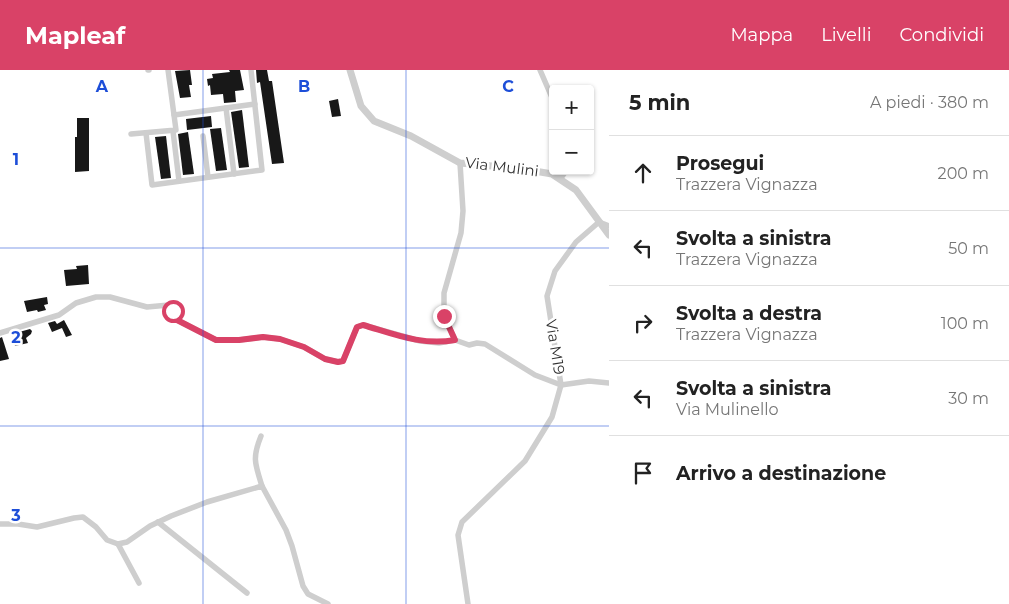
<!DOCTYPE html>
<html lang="it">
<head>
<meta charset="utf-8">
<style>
  :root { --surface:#fff; --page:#f2f2f2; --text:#222; --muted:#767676; --line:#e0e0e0; --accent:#d94267 }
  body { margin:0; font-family:Montserrat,sans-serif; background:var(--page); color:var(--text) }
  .controls { position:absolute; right:15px; top:15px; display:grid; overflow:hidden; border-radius:5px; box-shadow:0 1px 4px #0004 }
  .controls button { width:45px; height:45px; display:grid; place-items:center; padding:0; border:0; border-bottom:1px solid var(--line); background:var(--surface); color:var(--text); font:25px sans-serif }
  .stop { position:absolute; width:15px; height:15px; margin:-11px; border:4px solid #d94267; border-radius:50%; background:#fff }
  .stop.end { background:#d94267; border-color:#fff; box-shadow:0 1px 5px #0008 }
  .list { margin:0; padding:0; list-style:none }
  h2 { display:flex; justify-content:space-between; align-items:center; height:65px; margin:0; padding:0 20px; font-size:21px }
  h2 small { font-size:16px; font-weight:400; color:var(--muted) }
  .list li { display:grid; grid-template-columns:32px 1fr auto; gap:15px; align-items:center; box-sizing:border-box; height:75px; padding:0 20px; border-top:1px solid var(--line) }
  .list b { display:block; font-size:19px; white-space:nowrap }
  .list p { margin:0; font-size:16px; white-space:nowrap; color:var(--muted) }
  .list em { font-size:16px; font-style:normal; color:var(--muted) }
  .icon { flex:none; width:28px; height:28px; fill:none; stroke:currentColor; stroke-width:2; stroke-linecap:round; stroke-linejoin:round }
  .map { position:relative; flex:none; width:609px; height:534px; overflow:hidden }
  header { display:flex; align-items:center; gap:30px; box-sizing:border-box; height:70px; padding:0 25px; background:var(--accent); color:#fff }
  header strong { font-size:24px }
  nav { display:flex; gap:28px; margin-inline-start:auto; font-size:18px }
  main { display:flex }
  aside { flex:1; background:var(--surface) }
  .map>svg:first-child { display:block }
</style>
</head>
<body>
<header>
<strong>Mapleaf</strong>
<nav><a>Mappa</a><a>Livelli</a><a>Condividi</a></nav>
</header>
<main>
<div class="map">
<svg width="609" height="534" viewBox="0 0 609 534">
  <rect width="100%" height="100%" fill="#fff"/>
  <g fill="#181818">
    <polygon points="190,0 192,15 189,15 191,27 180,28 175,1"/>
    <polygon points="229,0 240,0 244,20 235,21 236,32 224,33 223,24 211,25 210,15 208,16 207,9 213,8 212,4 230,2"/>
    <polygon points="256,0 267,0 269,11 272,11 284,93 272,94 260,12 257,13"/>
    <polygon points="338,29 341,46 332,47 329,31"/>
    <polygon points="242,40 249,97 239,98 231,42"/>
    <polygon points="211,46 212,57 187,60 186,49"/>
    <polygon points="77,48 89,48 89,101 75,102 75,67 77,67"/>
    <polygon points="221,58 227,100 216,101 210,59"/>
    <polygon points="188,62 194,104 183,105 178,64"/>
    <polygon points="166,66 171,108 161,109 155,67"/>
    <polygon points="88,195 89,214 66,216 64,200 77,199 76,196"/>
    <polygon points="47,227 48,234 44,235 46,240 38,242 37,240 27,242 24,231"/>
    <polygon points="64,250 72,265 66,267 62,258 52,262 48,253 55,251 57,254"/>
    <polygon points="30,259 32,261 31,264 26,268 28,273 15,276 12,264"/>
    <polygon points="2,267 9,289 0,291 0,268"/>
  </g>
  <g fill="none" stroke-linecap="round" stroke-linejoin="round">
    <g stroke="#cecece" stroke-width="5.5">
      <polyline points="148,0 149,0"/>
      <polyline points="540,0 553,30"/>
      <polyline points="226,38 234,104"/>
      <polyline points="174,45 255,34"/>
      <polyline points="173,61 179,111"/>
      <polyline points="146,63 152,115 262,100 251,0"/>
      <polyline points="131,64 176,60 168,0"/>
      <polyline points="203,66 208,107"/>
      <polyline points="560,109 566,101"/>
      <polyline points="0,263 59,245 76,233 96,227 110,227 147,237 169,235 177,250 216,270 239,270 263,267 280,269 304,277 325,289 338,292 343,291 357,257 363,255 420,271 439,273 455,270 469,275 477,273 485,274 535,305 561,315 589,311 609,313"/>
      <polyline points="455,270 444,246 444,223 461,163 463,141 460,93"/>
      <path d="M261 366C252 388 255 394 262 416"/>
      <polyline points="158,452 247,523"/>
      <polyline points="0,454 18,454 37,457 74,448 83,447 96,457 107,470 118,474 127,472 150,456 171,446 207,432 262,416 286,460 292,476 303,516 308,524 328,534"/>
      <polyline points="118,474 139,513"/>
      <polyline points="468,534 458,465 462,452 525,391 552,347 561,315 547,226 555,201 576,172 599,152 609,156"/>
    </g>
    <polyline stroke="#cecece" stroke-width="7" points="350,0 361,36 374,51 411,66 460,93 523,99 552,104 576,120 609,165"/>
  </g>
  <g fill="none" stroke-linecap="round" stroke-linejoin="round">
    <path stroke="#d94267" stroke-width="6" d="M173 241 177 250 216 270H239L263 267 280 269 304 277 325 289 338 292 343 291 357 257 363 255C394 264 422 276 455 270L444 246"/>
  </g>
  <path fill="none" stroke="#1d4ed8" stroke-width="1" stroke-opacity="0.55" d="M203 0V534M406 0V534M0 178H609M0 356H609"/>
  <g text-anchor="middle" stroke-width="5" stroke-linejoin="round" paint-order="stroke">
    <g font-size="15" fill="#313131" stroke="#fff">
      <text transform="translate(502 97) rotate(7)" y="5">Via Mulini</text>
      <text transform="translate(555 277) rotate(81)" y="5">Via M19</text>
    </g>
  </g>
  <g font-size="16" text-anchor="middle" font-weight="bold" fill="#1d4ed8" stroke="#fff" stroke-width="5" stroke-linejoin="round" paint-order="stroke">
    <text x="102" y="22">A</text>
    <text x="304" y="22">B</text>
    <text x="508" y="22">C</text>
    <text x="16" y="95">1</text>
    <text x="16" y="273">2</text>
    <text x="16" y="451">3</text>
  </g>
</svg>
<div class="controls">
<button>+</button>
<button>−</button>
</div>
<div class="stop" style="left:173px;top:241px"></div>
<div class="stop end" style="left:444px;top:246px"></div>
</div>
<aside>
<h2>5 min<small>A piedi · 380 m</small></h2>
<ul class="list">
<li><svg class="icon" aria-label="ahead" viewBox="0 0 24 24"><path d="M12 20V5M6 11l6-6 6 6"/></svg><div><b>Prosegui</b><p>Trazzera Vignazza</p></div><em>200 m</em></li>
<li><svg class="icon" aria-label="left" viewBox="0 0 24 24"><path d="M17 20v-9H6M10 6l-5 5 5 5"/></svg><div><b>Svolta a sinistra</b><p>Trazzera Vignazza</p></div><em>50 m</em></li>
<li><svg class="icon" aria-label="right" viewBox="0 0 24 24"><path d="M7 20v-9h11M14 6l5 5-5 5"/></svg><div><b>Svolta a destra</b><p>Trazzera Vignazza</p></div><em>100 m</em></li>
<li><svg class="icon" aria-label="left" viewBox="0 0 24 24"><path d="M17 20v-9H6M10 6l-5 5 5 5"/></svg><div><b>Svolta a sinistra</b><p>Via Mulinello</p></div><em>30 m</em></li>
<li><svg class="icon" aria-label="arrive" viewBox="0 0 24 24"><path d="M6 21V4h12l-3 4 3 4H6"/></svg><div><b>Arrivo a destinazione</b></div></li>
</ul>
</aside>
</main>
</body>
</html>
